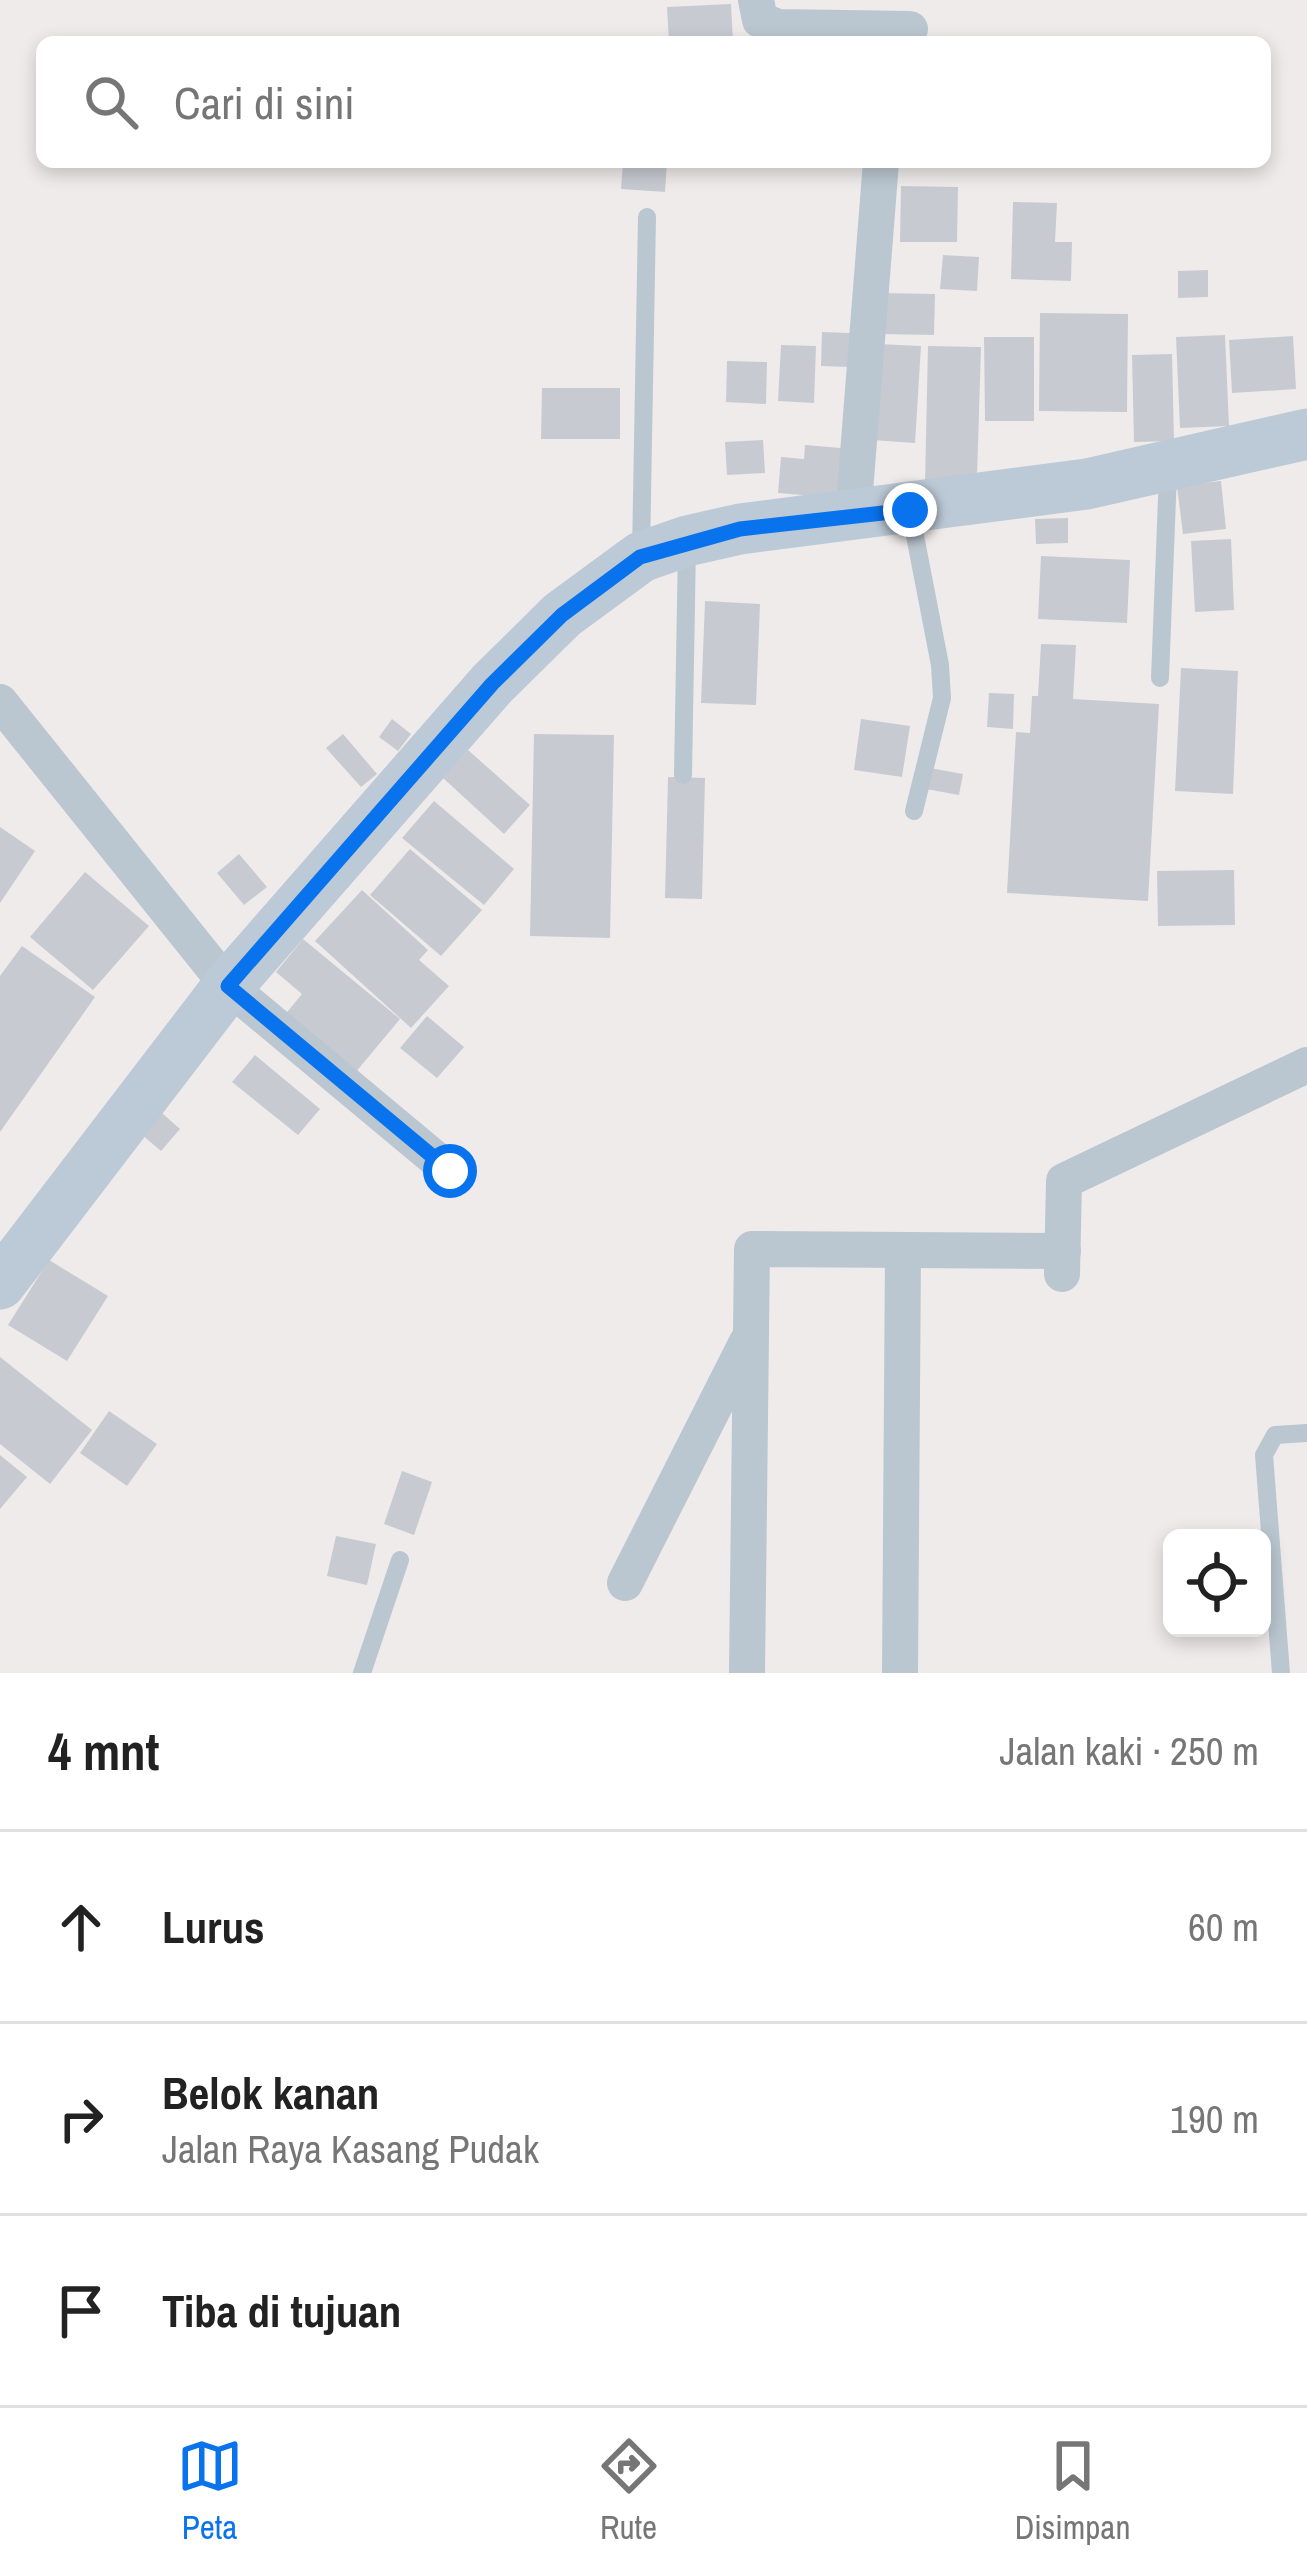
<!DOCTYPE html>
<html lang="id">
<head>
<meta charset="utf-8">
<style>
  :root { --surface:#fff; --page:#f6f6f6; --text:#222; --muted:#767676; --line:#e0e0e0; --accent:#0873ec }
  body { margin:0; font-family:"Archivo Narrow",sans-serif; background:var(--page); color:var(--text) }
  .controls { position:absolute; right:36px; bottom:36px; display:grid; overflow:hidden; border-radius:18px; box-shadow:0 6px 18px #0003 }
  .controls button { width:108px; height:108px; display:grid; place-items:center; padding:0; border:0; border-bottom:3px solid var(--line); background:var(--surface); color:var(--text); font:60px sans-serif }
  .stop { position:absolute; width:36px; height:36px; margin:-27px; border:9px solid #0873ec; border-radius:50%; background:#fff }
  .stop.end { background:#0873ec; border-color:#fff; box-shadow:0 3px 12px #0008 }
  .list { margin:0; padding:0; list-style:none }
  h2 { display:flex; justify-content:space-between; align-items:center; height:156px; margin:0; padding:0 48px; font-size:51px }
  h2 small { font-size:39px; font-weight:400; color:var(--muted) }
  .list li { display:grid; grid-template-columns:78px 1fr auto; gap:36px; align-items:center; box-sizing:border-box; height:192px; padding:0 48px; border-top:3px solid var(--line) }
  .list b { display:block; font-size:45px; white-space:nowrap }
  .list p { margin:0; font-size:39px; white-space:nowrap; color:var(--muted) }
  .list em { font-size:39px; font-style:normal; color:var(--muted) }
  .icon { flex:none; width:66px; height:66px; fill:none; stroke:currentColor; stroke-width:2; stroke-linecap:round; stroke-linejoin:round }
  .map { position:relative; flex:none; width:1307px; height:1673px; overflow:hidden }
  .search { position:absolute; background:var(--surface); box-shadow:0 6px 18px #0003; left:36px; right:36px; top:36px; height:132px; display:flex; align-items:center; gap:30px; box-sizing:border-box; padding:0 42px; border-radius:18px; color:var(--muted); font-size:45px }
  .sheet { height:732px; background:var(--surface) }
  nav { display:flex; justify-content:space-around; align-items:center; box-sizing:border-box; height:168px; border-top:3px solid var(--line); background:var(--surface); font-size:33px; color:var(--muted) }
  nav a { display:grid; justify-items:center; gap:6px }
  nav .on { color:var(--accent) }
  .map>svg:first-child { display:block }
</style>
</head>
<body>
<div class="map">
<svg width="1307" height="1673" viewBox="0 0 1307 1673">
  <rect width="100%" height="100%" fill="#efebeb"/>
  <g fill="#c7cbd1">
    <polygon points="731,4 733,42 669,42 667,7"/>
    <polygon points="623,162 667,162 665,192 621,189"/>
    <polygon points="901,186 958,187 957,242 900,242"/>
    <polygon points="1013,202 1057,203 1055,242 1072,242 1071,281 1011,279"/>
    <polygon points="943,255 979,257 977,291 940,289"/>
    <polygon points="1208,270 1208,297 1178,298 1178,271"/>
    <polygon points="882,293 935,294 934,335 881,334"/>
    <polygon points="1040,313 1128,314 1127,412 1039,411"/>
    <polygon points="822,332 850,333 849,367 821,366"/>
    <polygon points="1225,335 1229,426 1180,428 1176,337"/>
    <polygon points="1293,336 1296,389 1232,393 1229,340"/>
    <polygon points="984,337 1034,337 1034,421 985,421"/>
    <polygon points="878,344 921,346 915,443 872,440"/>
    <polygon points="781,345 816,346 814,403 778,401"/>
    <polygon points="928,346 981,347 977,477 925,483"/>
    <polygon points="1172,354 1174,441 1134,442 1132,355"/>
    <polygon points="727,361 767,362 766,404 726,402"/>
    <polygon points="542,388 620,388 620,439 541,439"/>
    <polygon points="763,440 765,473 727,475 725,442"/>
    <polygon points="805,445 841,448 837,498 778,493 781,457 804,459"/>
    <polygon points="1221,481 1226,529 1183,534 1177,486"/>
    <polygon points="1068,518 1068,543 1036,544 1035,519"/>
    <polygon points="1231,539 1234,610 1195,612 1191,541"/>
    <polygon points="1041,556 1130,560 1127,623 1038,619"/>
    <polygon points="705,601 760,604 756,705 701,703"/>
    <polygon points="1041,644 1076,645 1073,699 1159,704 1148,901 1007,893 1016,732 1030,733 1032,696 1038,696"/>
    <polygon points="1181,668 1238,671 1233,794 1175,791"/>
    <polygon points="989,693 1014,694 1013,729 987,727"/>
    <polygon points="392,719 411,734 398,751 379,737"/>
    <polygon points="861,719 910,726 902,777 854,770"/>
    <polygon points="343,734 377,774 361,787 326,748"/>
    <polygon points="534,734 614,735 610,938 530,936"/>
    <polygon points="468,750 530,805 504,834 443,778"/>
    <polygon points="930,768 963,774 959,795 926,789"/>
    <polygon points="668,777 705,778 702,899 665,898"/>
    <polygon points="434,801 514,869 484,905 402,838"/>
    <polygon points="0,827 35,851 0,903"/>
    <polygon points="410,849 482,910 441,956 370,895"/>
    <polygon points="239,854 267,887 244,905 217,873"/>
    <polygon points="1234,870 1235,925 1158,926 1157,871"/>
    <polygon points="85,872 149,926 93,990 30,937"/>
    <polygon points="362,890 428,950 419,960 449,986 411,1028 315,941"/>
    <polygon points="303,939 400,1019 350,1079 279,1022 302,994 276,972"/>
    <polygon points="22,946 95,997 0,1132 0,976"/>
    <polygon points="427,1016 464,1047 437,1078 400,1048"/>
    <polygon points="255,1055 320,1109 298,1135 232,1082"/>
    <polygon points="154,1106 180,1129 161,1151 134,1128"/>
    <polygon points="49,1260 108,1296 67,1361 8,1325"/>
    <polygon points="0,1357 92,1430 50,1484 0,1444"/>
    <polygon points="109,1411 157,1444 127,1486 80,1453"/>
    <polygon points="0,1455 27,1477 0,1509"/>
    <polygon points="402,1471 432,1482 414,1535 384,1524"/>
    <polygon points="336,1536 376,1544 367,1585 327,1576"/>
  </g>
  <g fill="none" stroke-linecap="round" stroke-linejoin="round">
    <g stroke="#bac7d0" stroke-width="18">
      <polyline points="910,510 940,665 942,698 914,811"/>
      <polyline points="641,553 647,217"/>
      <polyline points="1160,678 1168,473"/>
      <polyline points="683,775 687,546"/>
      <polyline points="362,1673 400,1560"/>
      <polyline points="1281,1673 1264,1455 1275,1435 1307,1433"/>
    </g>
    <g stroke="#bac7d0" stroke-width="36">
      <polyline points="756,0 760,20 778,27 910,29"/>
      <polyline points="853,517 881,162"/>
      <polyline points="0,702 228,986 450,1171"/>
      <polyline points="1062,1274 1064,1181 1307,1065"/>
      <polyline points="625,1583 747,1342"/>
      <polyline points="747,1673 752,1249 1063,1251"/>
      <polyline points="900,1673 903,1251"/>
    </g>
    <polyline stroke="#bccad7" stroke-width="51" points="0,1284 228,986 492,684 562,615 641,557 687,541 740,529 1087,484 1307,434"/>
  </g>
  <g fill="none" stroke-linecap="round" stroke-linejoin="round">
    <polyline stroke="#0873ec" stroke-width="15" points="450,1171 228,986 492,684 562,615 640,557 740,529 910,510"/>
  </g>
</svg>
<div class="controls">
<button><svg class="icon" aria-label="locate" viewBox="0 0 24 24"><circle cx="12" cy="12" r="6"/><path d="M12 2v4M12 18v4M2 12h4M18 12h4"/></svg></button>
</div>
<div class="stop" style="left:450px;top:1171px"></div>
<div class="stop end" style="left:910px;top:510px"></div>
<div class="search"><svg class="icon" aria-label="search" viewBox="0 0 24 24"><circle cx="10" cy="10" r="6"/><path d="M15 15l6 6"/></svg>Cari di sini</div>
</div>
<section class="sheet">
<h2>4 mnt<small>Jalan kaki · 250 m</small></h2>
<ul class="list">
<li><svg class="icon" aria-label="ahead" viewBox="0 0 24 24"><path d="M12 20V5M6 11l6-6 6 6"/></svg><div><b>Lurus</b></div><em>60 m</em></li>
<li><svg class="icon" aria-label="right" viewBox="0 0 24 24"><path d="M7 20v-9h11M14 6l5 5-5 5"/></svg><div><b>Belok kanan</b><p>Jalan Raya Kasang Pudak</p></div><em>190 m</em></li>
<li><svg class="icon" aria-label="arrive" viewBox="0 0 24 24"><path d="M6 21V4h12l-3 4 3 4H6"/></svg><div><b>Tiba di tujuan</b></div></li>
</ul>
</section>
<nav>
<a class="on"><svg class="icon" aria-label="map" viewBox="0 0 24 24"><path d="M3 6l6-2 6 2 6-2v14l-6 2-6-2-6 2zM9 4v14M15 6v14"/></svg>Peta</a>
<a><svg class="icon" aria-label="directions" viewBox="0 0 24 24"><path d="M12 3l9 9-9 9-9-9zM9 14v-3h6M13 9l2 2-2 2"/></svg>Rute</a>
<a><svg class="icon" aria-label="saved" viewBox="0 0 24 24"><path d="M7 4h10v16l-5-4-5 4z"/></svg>Disimpan</a>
</nav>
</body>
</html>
